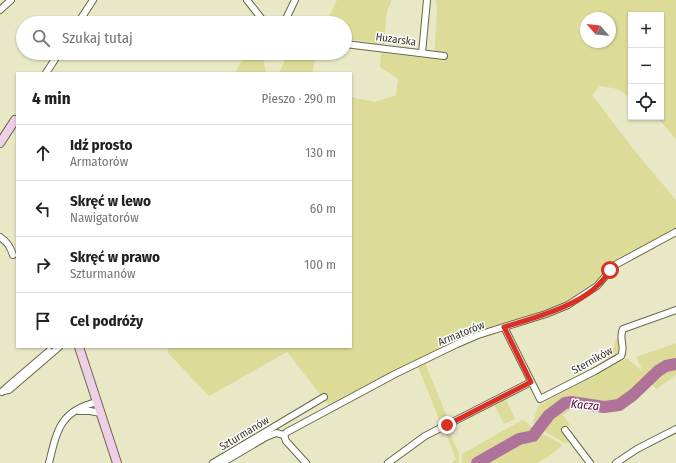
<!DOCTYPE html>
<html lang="pl">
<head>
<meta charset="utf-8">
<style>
  :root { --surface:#fff; --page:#f6f6f6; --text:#222; --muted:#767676; --line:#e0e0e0 }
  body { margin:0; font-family:"Fira Sans Condensed",sans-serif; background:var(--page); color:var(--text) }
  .controls { position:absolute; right:12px; top:12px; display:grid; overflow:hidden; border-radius:0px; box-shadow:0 1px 3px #0004 }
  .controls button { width:36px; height:36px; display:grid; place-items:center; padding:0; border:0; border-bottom:1px solid var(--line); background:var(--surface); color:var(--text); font:20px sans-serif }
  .compass { position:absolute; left:580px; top:12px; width:36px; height:36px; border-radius:50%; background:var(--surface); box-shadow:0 1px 3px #0004; rotate:297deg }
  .stop { position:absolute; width:12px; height:12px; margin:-9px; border:3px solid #d93025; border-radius:50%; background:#fff }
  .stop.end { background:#d93025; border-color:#fff; box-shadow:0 1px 4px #0008 }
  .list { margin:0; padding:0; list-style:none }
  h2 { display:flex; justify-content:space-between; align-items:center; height:52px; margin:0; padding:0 16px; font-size:17px }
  h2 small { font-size:13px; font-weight:400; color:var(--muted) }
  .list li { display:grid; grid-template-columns:26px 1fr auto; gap:12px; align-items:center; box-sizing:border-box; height:56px; padding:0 16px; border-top:1px solid var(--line) }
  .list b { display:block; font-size:15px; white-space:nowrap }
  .list p { margin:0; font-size:13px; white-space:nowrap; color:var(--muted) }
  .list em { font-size:13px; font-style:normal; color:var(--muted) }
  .icon { flex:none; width:22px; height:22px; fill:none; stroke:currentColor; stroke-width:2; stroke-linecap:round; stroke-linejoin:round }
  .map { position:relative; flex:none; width:676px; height:463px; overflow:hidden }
  .search { position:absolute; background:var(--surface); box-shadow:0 1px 3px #0004; left:16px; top:16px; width:336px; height:44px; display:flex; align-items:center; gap:10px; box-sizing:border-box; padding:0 14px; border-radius:22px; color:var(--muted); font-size:15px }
  .panel { position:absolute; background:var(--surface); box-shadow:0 1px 3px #0004; left:16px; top:72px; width:336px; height:276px; border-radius:0px }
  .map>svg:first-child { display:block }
</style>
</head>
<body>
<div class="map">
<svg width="676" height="463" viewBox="0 0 676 463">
  <rect width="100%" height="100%" fill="#e8e8c6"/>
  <g fill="#dddb98" fill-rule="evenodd">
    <polygon points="337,0 392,0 387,11 384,44 345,39 345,23 326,23"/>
    <path d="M436 0H676V139L657 117H661V15H631V98L618 89 600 86 592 95 634 150 676 200V228L618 258 610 265 594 285 585 292 560 307 485 330 330 407 287 352 209 396 168 353V347H351V97L375 102 396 95 398 79 380 67 381 53 425 58H434L437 11ZM586 18H610V42H586Z"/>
    <polygon points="246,53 262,53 266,72 268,73 235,73"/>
    <polygon points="288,53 317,53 312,73 279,73"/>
    <path d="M620 338 622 344 619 354 604 365 603 363C609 356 615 348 616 339Z"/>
    <path d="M676 343V375L656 389 648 378 619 400 611 403 588 400 573 401 571 399C557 404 545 415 538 427L533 423 538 406 627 358 643 372 636 357Z"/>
    <polygon points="425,363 447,417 440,421 418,367"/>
    <polygon points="506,400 515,419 504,424 495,406"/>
    <path d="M570 404H574L576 406 563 415 570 425 562 430 568 439V442L565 443 540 429C547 418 558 407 570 404Z"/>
    <path d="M522 420C528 422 530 427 535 430L531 434 521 437 503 446 475 463H462V454Z"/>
    <polygon points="448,429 459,453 459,463 451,463 456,459 445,431"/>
    <polygon points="537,433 542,435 543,434 563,445 549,456 537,463 481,463 520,441 534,437"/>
  </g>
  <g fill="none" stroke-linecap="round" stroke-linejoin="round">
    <polyline stroke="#af7399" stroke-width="12" points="477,463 519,439 533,436 549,415 565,403 571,402 604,407 619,405 633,395 658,371 666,366 676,364"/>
    <defs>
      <g id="street">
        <polyline points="247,0 265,23"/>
        <polyline points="0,10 11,0"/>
        <polyline points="78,23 93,0"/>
        <polyline points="284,23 295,0"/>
        <polyline points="345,44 444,56"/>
        <polyline points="422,53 427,0"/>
        <polyline points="46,73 59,53"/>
        <path d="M0 237C7 242 10 246 13 255"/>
        <path d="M504 327 540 399 595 371 621 356C626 347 618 338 623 329L676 310"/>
        <polyline points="3,391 9,390 59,347"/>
        <polyline points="2,392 7,387 49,351"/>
        <polyline points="79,411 90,411 101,413"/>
        <polyline points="565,430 590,463"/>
        <polyline points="284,435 287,432 395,374 457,344 478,335 546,314 568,305 597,286 615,265 676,232"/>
        <polyline points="284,435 286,441 306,463"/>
        <path d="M49 463C57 430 60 411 97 402"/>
        <polyline points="213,463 324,397"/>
        <polyline points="222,463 266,437 276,433 284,435"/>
        <polyline points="388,463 425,436 531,382"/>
        <polyline points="616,463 637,449 676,429"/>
      </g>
      <g id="secondary">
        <polyline points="0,143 15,120 17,121"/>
        <polyline points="79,347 117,463"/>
      </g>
    </defs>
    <use href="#street" stroke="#68684a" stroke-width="8"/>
    <use href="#secondary" stroke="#68684a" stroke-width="10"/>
    <use href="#street" stroke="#fff" stroke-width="6"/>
    <use href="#secondary" stroke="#efcfe5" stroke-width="8"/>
  </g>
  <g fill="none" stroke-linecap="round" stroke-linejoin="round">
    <path stroke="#d93025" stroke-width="5" d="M447 425 531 382 504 327C532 319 578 306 598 285 603 281 606 276 610 270"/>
  </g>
  <g text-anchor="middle" stroke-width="3" stroke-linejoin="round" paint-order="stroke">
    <g font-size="11" fill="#363629" stroke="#fff">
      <text transform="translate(396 39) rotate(8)" y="4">Huzarska</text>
      <text transform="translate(461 333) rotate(-22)" y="4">Armatorów</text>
      <text transform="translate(592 360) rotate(-29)" y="4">Sterników</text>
      <text transform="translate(244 433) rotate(-31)" y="4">Szturmanów</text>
    </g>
    <g font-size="12" font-style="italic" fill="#4e013b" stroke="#fff">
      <text transform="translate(585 405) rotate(5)" y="4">Kacza</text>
    </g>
  </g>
</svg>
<div class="controls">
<button>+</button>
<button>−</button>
<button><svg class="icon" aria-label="locate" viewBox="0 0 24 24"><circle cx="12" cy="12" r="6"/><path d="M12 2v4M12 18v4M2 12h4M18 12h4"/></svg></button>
</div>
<svg class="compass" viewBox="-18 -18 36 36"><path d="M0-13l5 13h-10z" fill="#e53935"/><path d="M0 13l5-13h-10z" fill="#767676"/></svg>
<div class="stop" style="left:610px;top:270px"></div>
<div class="stop end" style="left:447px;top:425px"></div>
<div class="search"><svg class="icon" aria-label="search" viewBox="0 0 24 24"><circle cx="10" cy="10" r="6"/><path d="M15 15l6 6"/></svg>Szukaj tutaj</div>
<section class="panel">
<h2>4 min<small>Pieszo · 290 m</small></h2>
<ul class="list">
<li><svg class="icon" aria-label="ahead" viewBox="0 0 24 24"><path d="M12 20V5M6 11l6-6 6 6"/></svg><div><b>Idź prosto</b><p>Armatorów</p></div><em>130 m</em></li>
<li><svg class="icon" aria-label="left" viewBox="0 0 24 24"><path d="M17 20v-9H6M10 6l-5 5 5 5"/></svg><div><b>Skręć w lewo</b><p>Nawigatorów</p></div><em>60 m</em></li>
<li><svg class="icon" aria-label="right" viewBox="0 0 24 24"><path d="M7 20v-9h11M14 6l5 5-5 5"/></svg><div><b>Skręć w prawo</b><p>Szturmanów</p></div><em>100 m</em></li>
<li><svg class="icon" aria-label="arrive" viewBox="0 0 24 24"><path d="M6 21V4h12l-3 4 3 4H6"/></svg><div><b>Cel podróży</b></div></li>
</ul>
</section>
</div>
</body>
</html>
